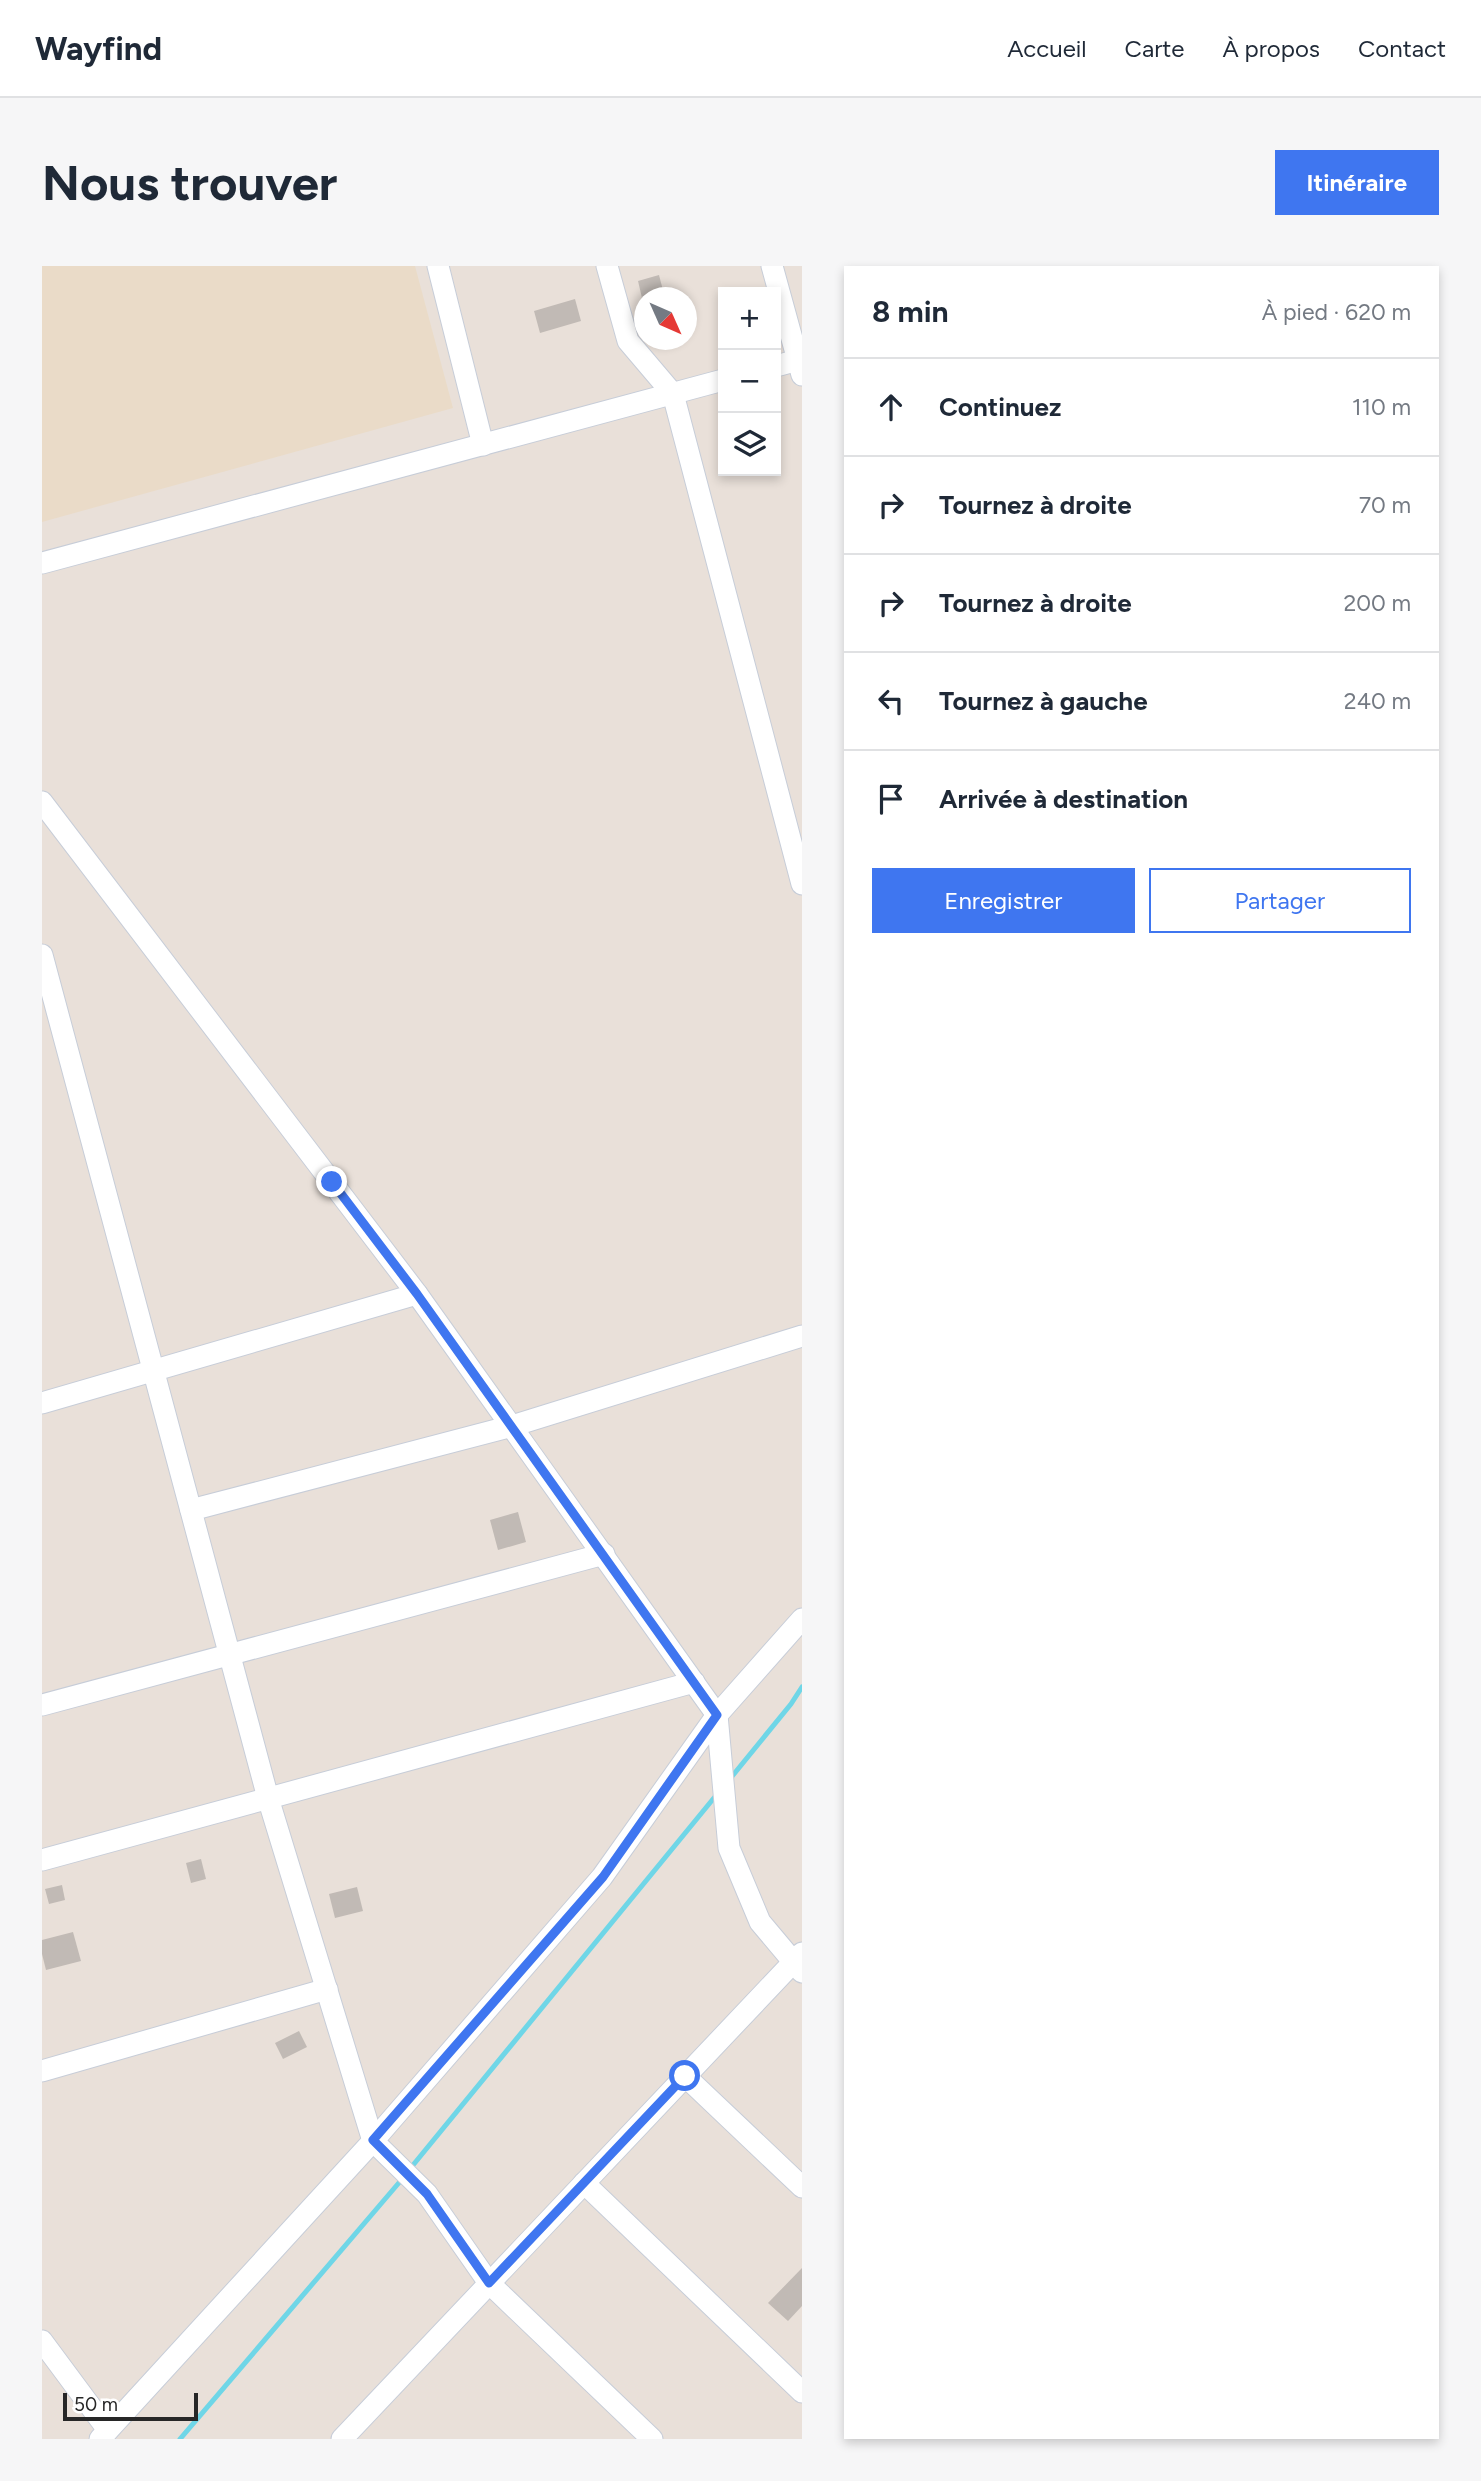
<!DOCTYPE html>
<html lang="fr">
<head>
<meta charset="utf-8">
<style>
  :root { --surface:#fff; --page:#f6f6f7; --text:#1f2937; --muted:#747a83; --line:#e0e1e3; --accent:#3f76f0 }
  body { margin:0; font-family:Figtree,sans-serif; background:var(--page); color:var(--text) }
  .controls { position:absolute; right:21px; top:21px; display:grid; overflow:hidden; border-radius:0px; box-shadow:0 4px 10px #0003 }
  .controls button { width:63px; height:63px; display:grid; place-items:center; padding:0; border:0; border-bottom:2px solid var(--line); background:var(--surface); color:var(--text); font:35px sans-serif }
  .compass { position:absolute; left:592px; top:21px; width:63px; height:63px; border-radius:50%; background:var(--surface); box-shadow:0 4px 10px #0003; rotate:135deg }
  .scale { position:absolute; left:21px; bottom:18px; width:135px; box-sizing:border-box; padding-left:7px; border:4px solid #272727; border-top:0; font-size:19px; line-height:24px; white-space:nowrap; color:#272727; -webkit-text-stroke:5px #fff; paint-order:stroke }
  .stop { position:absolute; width:21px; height:21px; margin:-16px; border:5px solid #3f76f0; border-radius:50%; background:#fff }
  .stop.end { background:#3f76f0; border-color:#fff; box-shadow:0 2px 7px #0008 }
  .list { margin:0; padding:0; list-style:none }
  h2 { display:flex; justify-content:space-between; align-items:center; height:91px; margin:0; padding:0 28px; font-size:30px }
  h2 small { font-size:23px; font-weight:400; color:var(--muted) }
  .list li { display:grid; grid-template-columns:46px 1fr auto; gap:21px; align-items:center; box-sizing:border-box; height:98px; padding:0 28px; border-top:2px solid var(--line) }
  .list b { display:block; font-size:26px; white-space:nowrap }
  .list em { font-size:23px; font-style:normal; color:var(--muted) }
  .actions { display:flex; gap:14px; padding:21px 28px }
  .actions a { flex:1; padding:16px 0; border:2px solid var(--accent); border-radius:0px; text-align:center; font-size:24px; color:var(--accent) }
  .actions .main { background:var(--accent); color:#fff }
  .icon { flex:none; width:38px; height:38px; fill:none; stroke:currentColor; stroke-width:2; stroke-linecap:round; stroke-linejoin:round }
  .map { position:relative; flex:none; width:760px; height:2173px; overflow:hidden; border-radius:0px }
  header { display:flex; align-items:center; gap:42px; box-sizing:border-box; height:98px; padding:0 35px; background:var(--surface); border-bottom:2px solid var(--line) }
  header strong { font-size:33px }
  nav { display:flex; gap:38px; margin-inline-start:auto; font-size:24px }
  .intro { display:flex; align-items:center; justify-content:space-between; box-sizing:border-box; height:168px; padding:0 42px }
  h1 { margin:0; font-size:49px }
  .button { padding:18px 32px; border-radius:0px; background:var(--accent); color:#fff; font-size:24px; font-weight:700 }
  main { display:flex; gap:42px; padding:0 42px }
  aside { flex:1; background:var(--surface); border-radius:0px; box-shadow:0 4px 10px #0003 }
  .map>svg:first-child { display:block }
</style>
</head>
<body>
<header>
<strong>Wayfind</strong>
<nav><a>Accueil</a><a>Carte</a><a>À propos</a><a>Contact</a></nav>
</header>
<div class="intro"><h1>Nous trouver</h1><a class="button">Itinéraire</a></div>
<main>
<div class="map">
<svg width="760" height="2173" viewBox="0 0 760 2173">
  <rect width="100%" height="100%" fill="#e9e0d9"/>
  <polygon fill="#eadbc8" points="0,0 373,0 411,142 0,256"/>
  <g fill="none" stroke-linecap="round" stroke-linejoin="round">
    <g stroke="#6fd6e7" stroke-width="5">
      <polyline points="687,1514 749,1438 760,1421"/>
      <polyline points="367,1904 676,1527"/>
      <polyline points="138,2173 361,1912"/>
    </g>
  </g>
  <g fill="#c1bab5">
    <polygon points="617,9 623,32 600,32 596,15"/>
    <polygon points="533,33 539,55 498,67 492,45"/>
    <polygon points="476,1246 484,1276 456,1284 448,1254"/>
    <polygon points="159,1593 164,1613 149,1617 144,1597"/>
    <polygon points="20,1619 23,1634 7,1638 3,1623"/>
    <polygon points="315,1621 321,1645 293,1652 287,1628"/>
    <polygon points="31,1666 39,1695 4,1704 0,1688 0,1674"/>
    <polygon points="257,1765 265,1781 241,1793 233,1777"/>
    <polygon points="760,2002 760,2040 746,2055 726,2037"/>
  </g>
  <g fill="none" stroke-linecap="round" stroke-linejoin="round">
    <defs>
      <g id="minor">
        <polyline points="396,0 441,179"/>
        <polyline points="565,0 586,75 631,128 760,618"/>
        <polyline points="730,0 760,109"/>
        <polyline points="734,100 760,93"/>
        <polyline points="0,297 681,114"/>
        <polyline points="0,536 375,1028 675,1449 687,1582 718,1656 760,1706"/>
        <polyline points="0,689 226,1532 331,1875 385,1928 447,2017 610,2173"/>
        <polyline points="0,1137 375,1028"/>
        <polyline points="149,1244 470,1160 760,1070"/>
        <polyline points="0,1439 562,1288"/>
        <polyline points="0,1594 652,1416"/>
        <polyline points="0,1805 285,1723"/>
        <polyline points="643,1810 760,1921"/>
        <polyline points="542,1917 760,2126"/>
        <polyline points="0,2075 66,2164"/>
        <polyline points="58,2173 331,1875 560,1611 675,1449 760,1353"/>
        <polyline points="300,2173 760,1687"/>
      </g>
    </defs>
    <use href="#minor" stroke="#c7cdd8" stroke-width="23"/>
    <use href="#minor" stroke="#fff" stroke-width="21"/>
  </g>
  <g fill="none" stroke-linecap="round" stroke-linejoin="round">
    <polyline stroke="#3f76f0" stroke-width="9" points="290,916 375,1028 675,1449 561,1611 331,1874 385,1928 447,2017 643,1810"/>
  </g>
</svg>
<div class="controls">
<button>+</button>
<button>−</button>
<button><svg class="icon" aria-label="layers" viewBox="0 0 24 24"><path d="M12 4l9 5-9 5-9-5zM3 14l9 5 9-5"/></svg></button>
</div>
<svg class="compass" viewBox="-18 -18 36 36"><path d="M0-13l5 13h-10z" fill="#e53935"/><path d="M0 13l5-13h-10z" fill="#747a83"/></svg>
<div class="scale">50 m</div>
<div class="stop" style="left:643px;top:1810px"></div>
<div class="stop end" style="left:290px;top:916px"></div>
</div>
<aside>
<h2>8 min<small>À pied · 620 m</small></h2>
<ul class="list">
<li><svg class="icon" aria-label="ahead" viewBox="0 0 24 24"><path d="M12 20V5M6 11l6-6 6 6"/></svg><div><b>Continuez</b></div><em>110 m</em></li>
<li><svg class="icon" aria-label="right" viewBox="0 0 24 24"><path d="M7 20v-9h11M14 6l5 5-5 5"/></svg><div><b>Tournez à droite</b></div><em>70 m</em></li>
<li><svg class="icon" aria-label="right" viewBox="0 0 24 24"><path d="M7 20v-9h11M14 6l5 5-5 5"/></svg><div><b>Tournez à droite</b></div><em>200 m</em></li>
<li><svg class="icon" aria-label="left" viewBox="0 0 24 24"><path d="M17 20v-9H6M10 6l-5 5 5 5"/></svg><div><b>Tournez à gauche</b></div><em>240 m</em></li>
<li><svg class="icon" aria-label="arrive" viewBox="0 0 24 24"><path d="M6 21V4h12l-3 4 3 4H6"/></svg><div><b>Arrivée à destination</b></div></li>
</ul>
<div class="actions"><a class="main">Enregistrer</a><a>Partager</a></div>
</aside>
</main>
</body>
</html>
